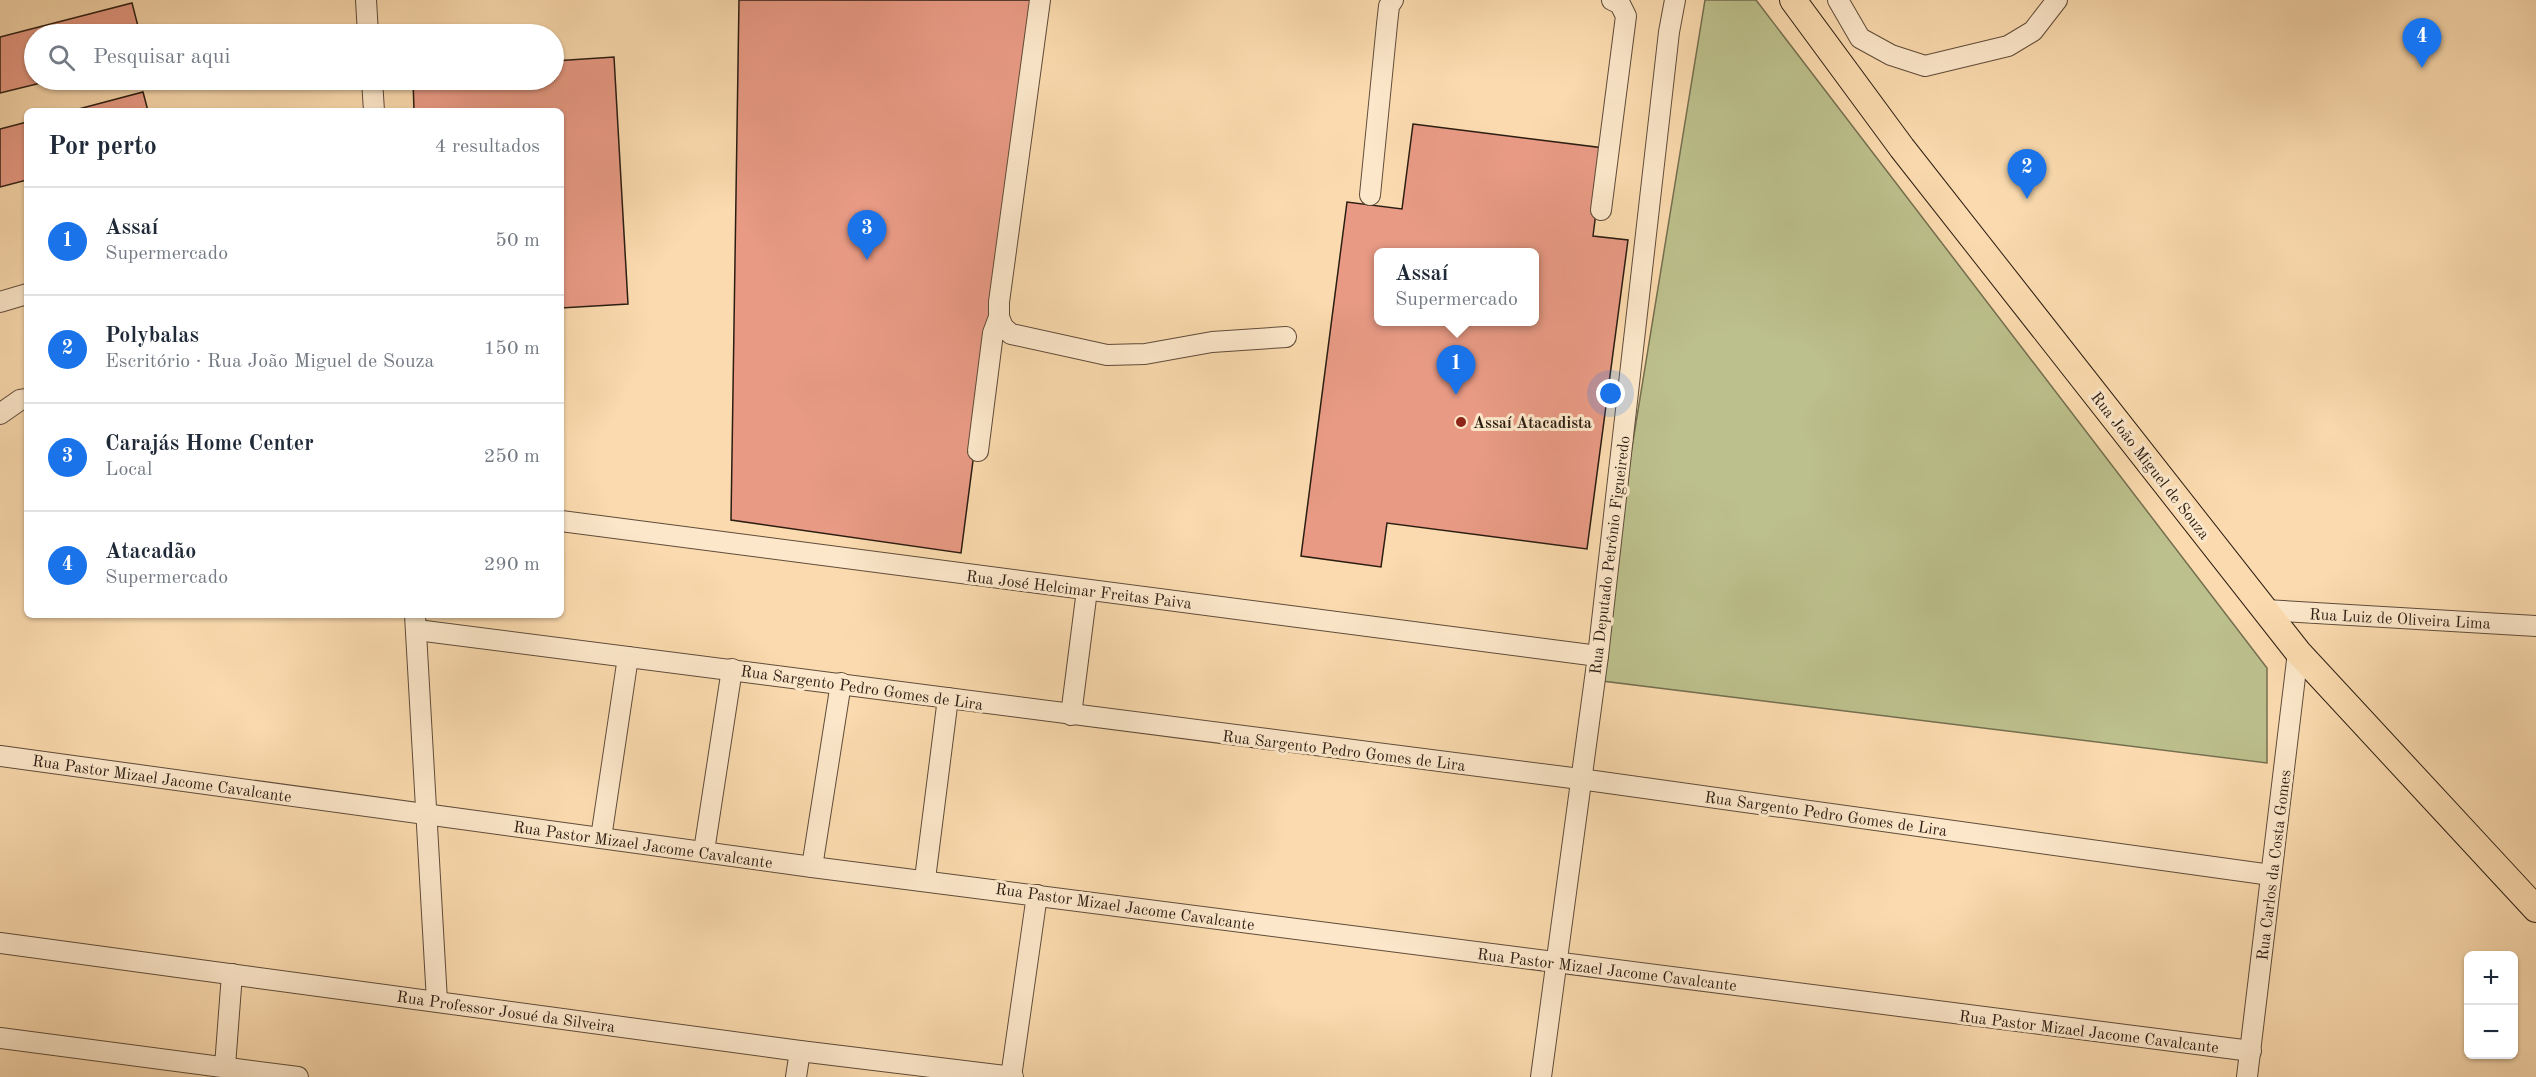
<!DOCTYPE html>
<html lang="pt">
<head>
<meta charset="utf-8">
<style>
  :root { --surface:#fff; --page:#f6f6f7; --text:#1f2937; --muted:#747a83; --line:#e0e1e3; --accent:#1a73e8 }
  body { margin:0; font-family:"Old Standard TT",serif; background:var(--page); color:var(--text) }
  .controls { position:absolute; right:18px; bottom:18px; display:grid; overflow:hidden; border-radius:9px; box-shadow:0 2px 4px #0004 }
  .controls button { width:54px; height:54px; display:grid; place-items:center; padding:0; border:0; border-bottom:2px solid var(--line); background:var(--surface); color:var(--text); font:30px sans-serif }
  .you { position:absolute; left:1611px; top:394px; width:21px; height:21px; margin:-15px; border:4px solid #fff; border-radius:50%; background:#1a73e8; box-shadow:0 0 0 9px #1a73e833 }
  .badge { display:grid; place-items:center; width:39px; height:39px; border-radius:50%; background:var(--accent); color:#fff; font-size:20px; font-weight:700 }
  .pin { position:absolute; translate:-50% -50px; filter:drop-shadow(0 2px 3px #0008) }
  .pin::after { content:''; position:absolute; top:32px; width:21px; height:18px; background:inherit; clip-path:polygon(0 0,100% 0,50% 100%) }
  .popup { position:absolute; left:1374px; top:248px; width:165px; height:78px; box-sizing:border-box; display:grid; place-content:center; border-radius:9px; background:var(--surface); filter:drop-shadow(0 2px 4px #0005); font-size:20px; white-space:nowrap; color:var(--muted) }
  .popup b { font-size:22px; color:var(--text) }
  .popup::after { content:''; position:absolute; left:50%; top:100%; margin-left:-12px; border:12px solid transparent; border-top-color:var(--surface) }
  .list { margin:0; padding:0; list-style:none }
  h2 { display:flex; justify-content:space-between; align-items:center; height:78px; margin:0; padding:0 24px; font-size:26px }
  h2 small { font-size:20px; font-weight:400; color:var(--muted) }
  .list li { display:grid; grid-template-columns:39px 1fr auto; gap:18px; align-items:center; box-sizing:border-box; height:108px; padding:0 24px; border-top:2px solid var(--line) }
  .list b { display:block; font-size:22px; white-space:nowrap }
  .list p { margin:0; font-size:20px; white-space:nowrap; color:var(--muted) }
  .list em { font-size:20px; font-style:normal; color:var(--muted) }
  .icon { flex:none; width:33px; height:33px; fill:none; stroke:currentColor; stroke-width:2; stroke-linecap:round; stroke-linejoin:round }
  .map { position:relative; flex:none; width:2536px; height:1077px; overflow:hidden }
  .search { position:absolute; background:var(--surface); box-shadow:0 2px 4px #0004; left:24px; top:24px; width:540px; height:66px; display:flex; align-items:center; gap:15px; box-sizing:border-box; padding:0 21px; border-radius:33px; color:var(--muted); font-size:22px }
  .panel { position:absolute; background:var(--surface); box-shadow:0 2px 4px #0004; left:24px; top:108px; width:540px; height:510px; border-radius:9px }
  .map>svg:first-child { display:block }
</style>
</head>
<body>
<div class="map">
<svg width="2536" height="1077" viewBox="0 0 2536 1077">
  <rect width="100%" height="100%" fill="#fadaae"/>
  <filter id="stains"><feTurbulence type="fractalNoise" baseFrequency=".00333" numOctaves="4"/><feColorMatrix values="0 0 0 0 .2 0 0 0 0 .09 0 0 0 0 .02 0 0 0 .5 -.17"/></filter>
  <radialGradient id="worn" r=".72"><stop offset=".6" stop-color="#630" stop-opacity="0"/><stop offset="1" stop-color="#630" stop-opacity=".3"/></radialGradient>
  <polygon fill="#bcc08c" stroke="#746e4f" stroke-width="1.5" points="1705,0 1756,0 2267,668 2267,763 1594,680"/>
  <g fill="#e89a84" stroke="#2b1d12" stroke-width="1.5" fill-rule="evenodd">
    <polygon points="739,0 1033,0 961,553 731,520"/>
    <polygon points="132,3 140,34 34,34 34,80 53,80 0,93 0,37"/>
    <polygon points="614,57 628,304 561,308 561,111 414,111 413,80 554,80 554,61"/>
    <polygon points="143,92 148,111 71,111"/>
    <polygon points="27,122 27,180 0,187 0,129"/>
    <path d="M1413 124 1604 148 1593 236 1628 240 1587 549 1387 523 1381 567 1301 556 1347 202 1402 209ZM1378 252H1534V322H1378Z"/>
  </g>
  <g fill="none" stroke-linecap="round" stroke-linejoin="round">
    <defs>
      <g id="minor">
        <polyline points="366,0 368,34"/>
        <polyline points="1040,0 999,302 999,317 1003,327 1011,334 1107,355 1145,354 1212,342 1286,337"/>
        <polyline points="1838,0 1860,38 1891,55 1925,66 2008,46 2033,31 2057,0"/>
        <polyline points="372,80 374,111"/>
        <polyline points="1370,195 1387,24 1389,6 1393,0"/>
        <polyline points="1601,210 1626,16 1620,4 1612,0"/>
        <polyline points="0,302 27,294"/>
        <polyline points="0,414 20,400 27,399"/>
        <polyline points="978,451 993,333 999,317"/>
        <polyline points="561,521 1598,656"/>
        <polyline points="2265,610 2536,626"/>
        <polyline points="415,615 437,1001"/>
        <polyline points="417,630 1580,779 2271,875"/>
        <polyline points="1071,715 1087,590"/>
        <polyline points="0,756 812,867 2251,1051"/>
        <polyline points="601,838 628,657"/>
        <polyline points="704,851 732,669"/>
        <polyline points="812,867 841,683"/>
        <polyline points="925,879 948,698"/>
        <polyline points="0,943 800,1051 1013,1077"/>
        <polyline points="0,1038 298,1077"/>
        <polyline points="225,1066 232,974"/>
        <polyline points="796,1077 800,1051"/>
        <polyline points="1011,1077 1037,895"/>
        <polyline points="1541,1077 1598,656 1669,32 1675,0"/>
        <polyline points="2247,1077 2298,652"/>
      </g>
      <polyline id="major" points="1793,0 1902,148 2298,652 2536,909"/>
    </defs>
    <use href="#minor" stroke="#5f4c39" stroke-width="22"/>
    <use href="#major" stroke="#2b1d12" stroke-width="28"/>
    <use href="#minor" stroke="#fce7ca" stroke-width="20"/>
    <use href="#major" stroke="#fadaae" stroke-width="26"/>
  </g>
  <circle fill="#8f2418" stroke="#fce7ca" stroke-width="2" cx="1461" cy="422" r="6"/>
  <g text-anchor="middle" stroke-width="6" stroke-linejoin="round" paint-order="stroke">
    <g font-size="16" font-weight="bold" fill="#2b1d12" stroke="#fce7ca" text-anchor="start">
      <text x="1473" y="428">Assaí Atacadista</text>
    </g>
    <g font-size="16" fill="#2b1d12" stroke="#fce7ca">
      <text transform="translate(2151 465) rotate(52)" y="6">Rua João Miguel de Souza</text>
      <text transform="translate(1609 555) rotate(-83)" y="6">Rua Deputado Petrônio Figueiredo</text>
      <text transform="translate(1079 589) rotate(7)" y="6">Rua José Helcimar Freitas Paiva</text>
      <text transform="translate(2400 618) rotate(3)" y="6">Rua Luiz de Oliveira Lima</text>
      <text transform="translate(862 687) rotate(8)" y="6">Rua Sargento Pedro Gomes de Lira</text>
      <text transform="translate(1344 750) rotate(7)" y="6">Rua Sargento Pedro Gomes de Lira</text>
      <text transform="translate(162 778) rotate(8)" y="6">Rua Pastor Mizael Jacome Cavalcante</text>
      <text transform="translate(1826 813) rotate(8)" y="6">Rua Sargento Pedro Gomes de Lira</text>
      <text transform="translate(643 844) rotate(8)" y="6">Rua Pastor Mizael Jacome Cavalcante</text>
      <text transform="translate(2273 865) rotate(-83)" y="6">Rua Carlos da Costa Gomes</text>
      <text transform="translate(1125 906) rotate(8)" y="6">Rua Pastor Mizael Jacome Cavalcante</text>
      <text transform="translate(1607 969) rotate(7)" y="6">Rua Pastor Mizael Jacome Cavalcante</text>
      <text transform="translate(506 1011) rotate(8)" y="6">Rua Professor Josué da Silveira</text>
      <text transform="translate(2089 1031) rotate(7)" y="6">Rua Pastor Mizael Jacome Cavalcante</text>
    </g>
  </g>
  <rect width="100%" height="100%" filter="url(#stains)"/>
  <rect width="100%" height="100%" fill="url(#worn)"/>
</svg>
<div class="controls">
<button>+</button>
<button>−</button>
</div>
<div class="you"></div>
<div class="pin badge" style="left:1456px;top:395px">1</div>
<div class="popup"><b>Assaí</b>Supermercado</div>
<div class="pin badge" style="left:2027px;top:199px">2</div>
<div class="pin badge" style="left:867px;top:260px">3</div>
<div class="pin badge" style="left:2422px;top:68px">4</div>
<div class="search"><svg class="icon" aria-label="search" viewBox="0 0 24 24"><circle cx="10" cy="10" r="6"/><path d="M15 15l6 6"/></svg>Pesquisar aqui</div>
<section class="panel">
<h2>Por perto<small>4 resultados</small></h2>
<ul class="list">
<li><span class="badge">1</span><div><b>Assaí</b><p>Supermercado</p></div><em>50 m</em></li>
<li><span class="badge">2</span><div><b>Polybalas</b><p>Escritório · Rua João Miguel de Souza</p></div><em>150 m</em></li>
<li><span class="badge">3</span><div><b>Carajás Home Center</b><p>Local</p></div><em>250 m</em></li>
<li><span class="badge">4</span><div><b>Atacadão</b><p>Supermercado</p></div><em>290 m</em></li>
</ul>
</section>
</div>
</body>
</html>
